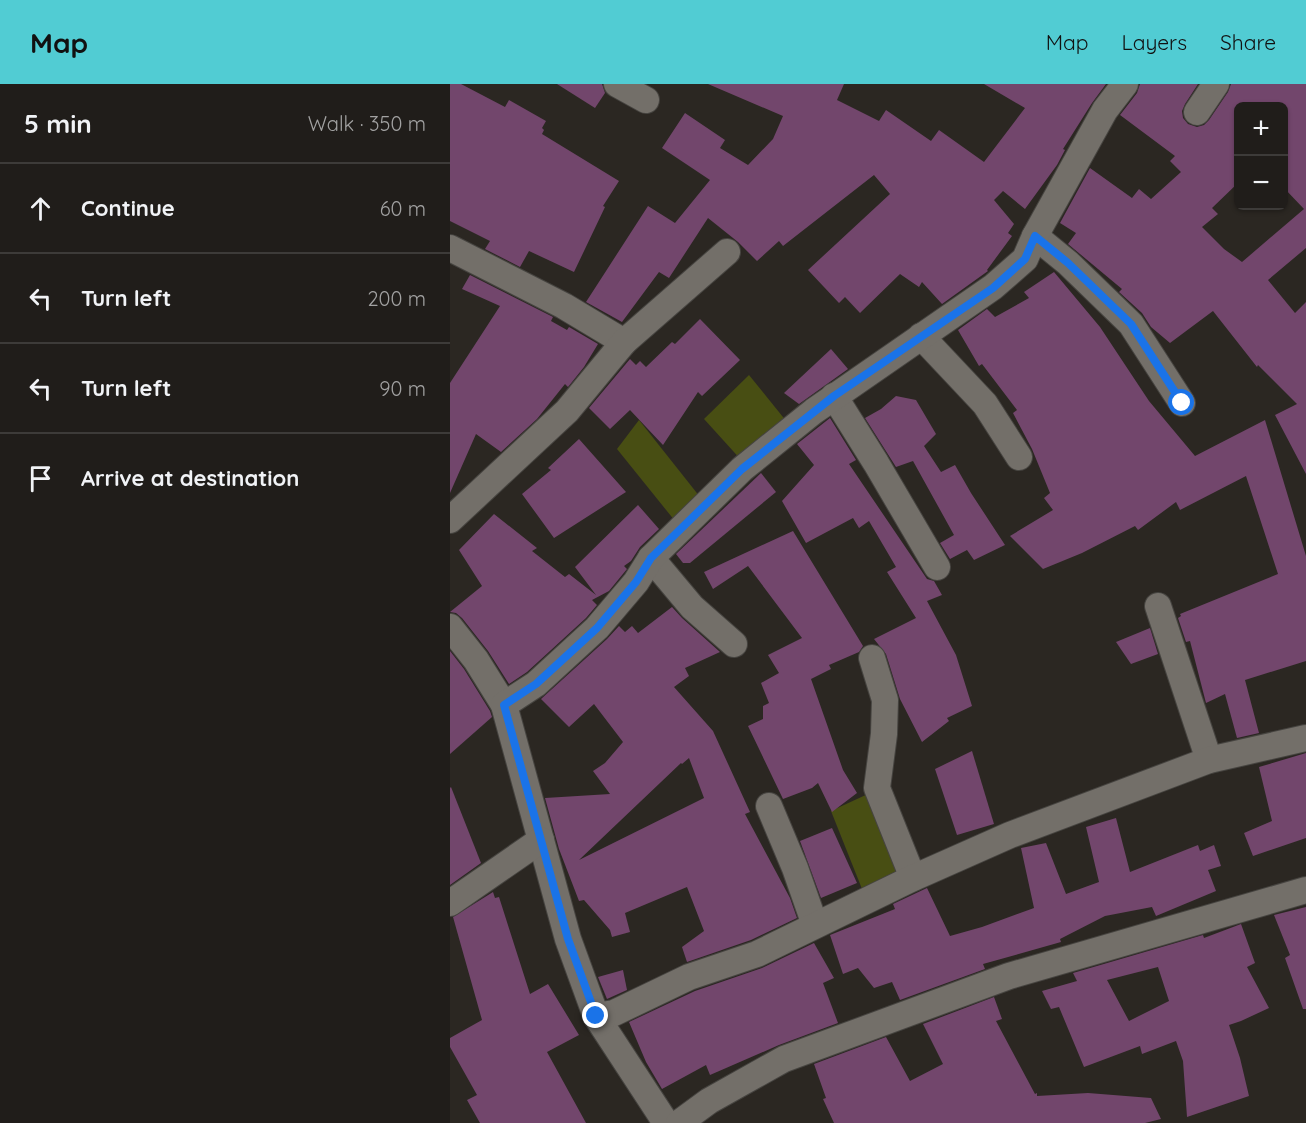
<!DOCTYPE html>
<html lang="en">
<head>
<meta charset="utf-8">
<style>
  :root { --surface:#201d1a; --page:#282623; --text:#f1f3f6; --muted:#a2a2a2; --line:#3d3b39; --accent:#51ccd3 }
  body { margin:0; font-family:Quicksand,sans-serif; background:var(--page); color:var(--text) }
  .controls { position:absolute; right:18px; top:18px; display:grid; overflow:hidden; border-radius:9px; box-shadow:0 2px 4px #0004 }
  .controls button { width:54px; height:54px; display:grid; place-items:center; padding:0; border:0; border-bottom:2px solid var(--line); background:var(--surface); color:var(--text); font:30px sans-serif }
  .stop { position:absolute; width:18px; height:18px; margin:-14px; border:4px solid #1a73e8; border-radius:50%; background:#fff }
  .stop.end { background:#1a73e8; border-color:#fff; box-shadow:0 2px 6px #0008 }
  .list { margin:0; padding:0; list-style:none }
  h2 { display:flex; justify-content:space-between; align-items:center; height:78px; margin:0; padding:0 24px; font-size:26px }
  h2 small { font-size:20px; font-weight:400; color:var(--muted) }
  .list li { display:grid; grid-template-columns:39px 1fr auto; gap:18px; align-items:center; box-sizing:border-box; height:90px; padding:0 24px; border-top:2px solid var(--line) }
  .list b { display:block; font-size:22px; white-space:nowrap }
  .list em { font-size:20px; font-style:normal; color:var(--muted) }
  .icon { flex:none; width:33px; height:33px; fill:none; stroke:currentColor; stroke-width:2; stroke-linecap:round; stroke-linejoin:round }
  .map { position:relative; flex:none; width:856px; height:1039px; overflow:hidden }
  header { display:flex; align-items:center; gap:36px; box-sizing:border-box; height:84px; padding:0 30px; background:var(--accent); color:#111 }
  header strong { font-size:28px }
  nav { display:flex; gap:33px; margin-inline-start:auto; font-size:21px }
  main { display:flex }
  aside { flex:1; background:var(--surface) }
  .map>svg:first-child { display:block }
</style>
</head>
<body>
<header>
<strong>Map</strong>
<nav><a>Map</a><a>Layers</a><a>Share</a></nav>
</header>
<main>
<aside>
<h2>5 min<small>Walk · 350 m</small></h2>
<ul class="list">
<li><svg class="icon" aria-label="ahead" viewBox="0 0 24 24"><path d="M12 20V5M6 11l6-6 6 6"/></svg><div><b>Continue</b></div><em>60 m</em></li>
<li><svg class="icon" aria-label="left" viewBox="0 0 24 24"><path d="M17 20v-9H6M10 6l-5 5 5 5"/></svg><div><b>Turn left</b></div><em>200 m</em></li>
<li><svg class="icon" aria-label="left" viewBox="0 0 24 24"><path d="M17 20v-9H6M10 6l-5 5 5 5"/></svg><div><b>Turn left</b></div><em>90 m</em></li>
<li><svg class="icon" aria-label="arrive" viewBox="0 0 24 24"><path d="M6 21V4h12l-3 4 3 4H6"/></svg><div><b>Arrive at destination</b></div></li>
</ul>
</aside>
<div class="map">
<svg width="856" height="1039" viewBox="0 0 856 1039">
  <rect width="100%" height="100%" fill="#2b2722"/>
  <g fill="#484e13">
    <polygon points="299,291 341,343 293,378 254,335"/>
    <polygon points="189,336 254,418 225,437 167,365"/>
    <polygon points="420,709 450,791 414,810 381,727"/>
  </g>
  <g fill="#72466c" fill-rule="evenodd">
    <polygon points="0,0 11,0 55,23 59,16 96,37 92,44 94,46 92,50 169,97 153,122 155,123 124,188 79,167 70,183 35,165 40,157 0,137"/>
    <polygon points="107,0 152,0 155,9 145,24"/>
    <polygon points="258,0 394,0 387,16 429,37 436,26 481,57 489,46 534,78 575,24 534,0 656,0 642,19 613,65 615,66 607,81 575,125 553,107 544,116 564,140 558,149 562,152 537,186 538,187 492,220 472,198 469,203 450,190 410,229 395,213 389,219 358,186 440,110 424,91 333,162 329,157 307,177 288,158 258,134 219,194 209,188 172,238 136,218 198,122 225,139 260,96 212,64 235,29 275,56 270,64 298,81 323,55 333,32"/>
    <path d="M690 0H748L735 20 732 27 733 34 738 40 747 43 754 41 759 36 778 8 781 0H856V164L818 196 845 229 856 218V390L825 331 847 320 808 281 807 283 763 227 720 259 701 243 692 229 669 208 672 205 618 160 626 149 610 139 640 84 682 114 689 105 701 115 731 88 720 77 725 72 670 31 687 9ZM789 22H834V104L854 125 792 178 774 165 752 143 768 130 762 124 789 98Z"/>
    <polygon points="604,188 650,243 699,317 745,372 815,336 856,472 856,577 795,596 809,649 787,654 775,610 756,619 740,557 736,558 728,534 731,532 730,530 828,490 796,392 730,426 726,418 688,446 685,442 632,469 593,485 560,452 603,426 594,414 600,409 582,365 563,329 567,326 532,280 529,282 508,246 537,225 545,233 579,214 574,208"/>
    <polygon points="20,191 103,233 101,237 117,246 119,243 148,260 134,283 118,303 115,300 87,335 51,368 26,350 0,409 0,299 50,222 12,205"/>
    <polygon points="250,235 290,276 252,312 248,308 213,361 180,326 160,345 139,324 180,275 186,281 190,277 196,283 222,258 225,260"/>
    <polygon points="381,265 398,285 349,320 334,309"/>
    <polygon points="446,312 466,316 486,350 474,362 491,388 505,381 521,409 555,461 524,476 517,466 500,475 490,459 504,451 463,377 446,383 415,334 431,325"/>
    <polygon points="380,334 406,376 399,380 477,495 484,497 492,511 477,517 506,571 522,622 497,634 499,637 472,658 450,615 436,570 424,555 466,534 437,488 446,483 419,437 409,444 403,434 356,459 332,417 364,381 347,360"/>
    <polygon points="129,355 176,408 104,454 72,410 101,386 98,384"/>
    <polygon points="311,389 326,408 240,479 233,479 226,470"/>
    <polygon points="188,421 209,445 190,463 181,477 174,482 177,485 159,507 142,516 147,521 136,534 77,588 59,600 38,567 12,534 6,529 0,528 32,502 9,466 44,430 87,464 82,467 115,493 119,490 146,511 125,483"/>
    <polygon points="343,447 413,562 409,568 379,581 381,585 361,595 393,686 407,709 382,728 368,699 362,704 333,715 298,642 313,635 313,622 319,619 311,599 329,589 318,571 352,554 298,482 263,505 254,488"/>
    <path d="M222 523 232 534 270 568 235 584 239 592 224 603 263 647 300 728 295 730 340 814 347 834 301 856 237 878 232 863 254 847 237 803 175 829 180 848 162 853 160 846 134 816 129 817 109 765 95 714 160 710 143 687 155 679 173 658 144 620 119 643 91 615 157 555 169 542 175 548 182 542 188 549ZM239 674 254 714 129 776 231 679 232 680Z"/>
    <polygon points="700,544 708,570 681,580 666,558"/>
    <polygon points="0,567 14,585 40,627 42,633 0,670"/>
    <polygon points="522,667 544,740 507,751 485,685"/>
    <polygon points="856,669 856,754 803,772 794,749 822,737 809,683"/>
    <polygon points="1,703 31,779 0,801 0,704"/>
    <polygon points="666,734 680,788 748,761 750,767 764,761 771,782 758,786 766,807 706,832 702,823 655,832 610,855 611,858 533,880 535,885 450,916 442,898 424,904 408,884 393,890 380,851 445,825 443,820 477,804 500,852 532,843 584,824 571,764 596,759 616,810 649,798 636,743"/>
    <polygon points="382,744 407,799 371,814 350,757"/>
    <polygon points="43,808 45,814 49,813 80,910 98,900 129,951 97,968 136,1039 30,1039 17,1016 27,1011 0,963 0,954 32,936 3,833"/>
    <polygon points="856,823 856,925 853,925 835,874 840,871 824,831"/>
    <path d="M791 840 805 879 797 883 819 924 791 937 779 941 790 974 799 1012 737 1033 733 977 726 957 692 970 690 962 634 983 609 923 601 925 592 907 627 897 623 889 753 851 754 854ZM708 883 719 917 679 937 657 896Z"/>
    <polygon points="364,859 384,894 373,899 388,939 329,961 260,991 256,981 212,1005 196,978 179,938 245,907 312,884"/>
    <polygon points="173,886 177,906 157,915 148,893"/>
    <polygon points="544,913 552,935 546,937 585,1010 587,1009 587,1012 638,1009 701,1014 711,1035 695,1039 384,1039 373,1015 376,1014 364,980 436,953 460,997 493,980 473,940"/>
  </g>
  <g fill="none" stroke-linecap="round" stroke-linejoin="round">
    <defs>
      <g id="minor">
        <polyline points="167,0 196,16"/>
        <polyline points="747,28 766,0"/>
        <polyline points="585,152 618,179 681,240 732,319"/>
        <polyline points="0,164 114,222 174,258"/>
        <polyline points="471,252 535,320 569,373"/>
        <polyline points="384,312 426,379 487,483"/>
        <polyline points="0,436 117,327 174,258 277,168"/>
        <polyline points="201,474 242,523 284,560"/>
        <polyline points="708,522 759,676"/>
        <polyline points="0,543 26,576 54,621 118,855 146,932 216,1039"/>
        <polyline points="422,574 435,616 434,650 427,704 463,794"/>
        <polyline points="54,621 86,600 147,544 186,498 201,474 292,385 364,327 543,203 575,175 585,152 655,26 675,0"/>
        <polyline points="319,722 345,784 365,841"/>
        <polyline points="0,819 91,756"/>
        <polyline points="146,932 164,929 239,893 307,870 463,794 560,751 759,676 856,654"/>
        <polyline points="229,1039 259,1017 334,975 559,892 856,806"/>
      </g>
    </defs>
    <use href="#minor" stroke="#464440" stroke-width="28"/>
    <use href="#minor" stroke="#736f69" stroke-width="26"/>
  </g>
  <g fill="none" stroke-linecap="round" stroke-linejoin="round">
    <polyline stroke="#1a73e8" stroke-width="8" points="146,932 118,855 54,621 86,600 147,544 186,498 201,474 292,385 384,312 543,204 575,175 585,152 618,179 681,240 732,319"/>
  </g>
</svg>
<div class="controls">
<button>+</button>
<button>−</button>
</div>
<div class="stop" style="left:732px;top:319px"></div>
<div class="stop end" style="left:146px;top:932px"></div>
</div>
</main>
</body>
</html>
